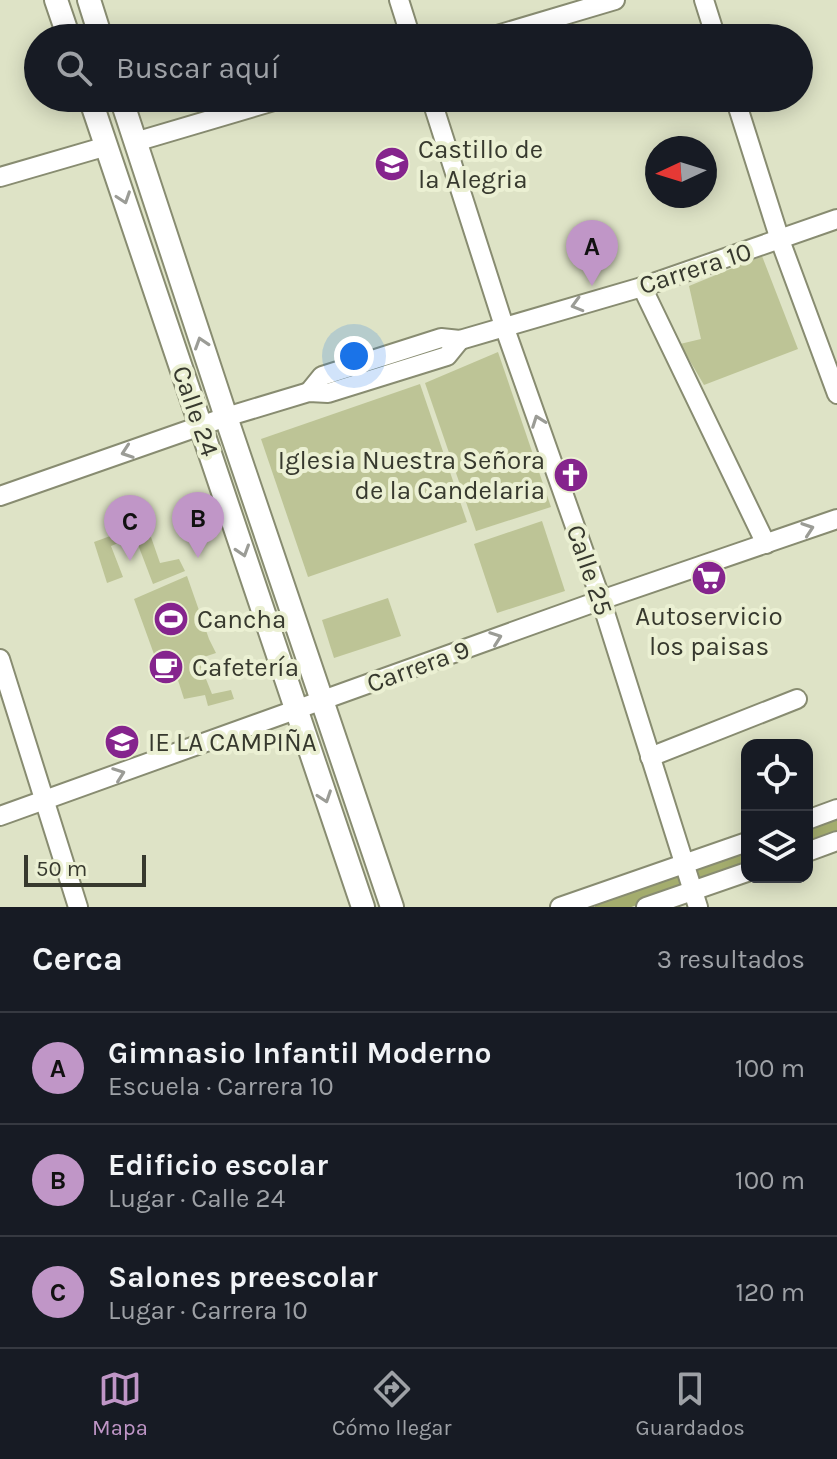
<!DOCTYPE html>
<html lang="es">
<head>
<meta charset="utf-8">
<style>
  :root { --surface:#171b24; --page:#20242c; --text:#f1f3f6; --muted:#9ea1a6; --line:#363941; --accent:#c096c7 }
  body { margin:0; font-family:Karla,sans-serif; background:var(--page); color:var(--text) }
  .controls { position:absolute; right:24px; bottom:24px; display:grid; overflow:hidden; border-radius:16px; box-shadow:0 4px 20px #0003 }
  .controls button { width:72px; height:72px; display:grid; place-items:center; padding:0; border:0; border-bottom:2px solid var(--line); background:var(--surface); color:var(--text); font:40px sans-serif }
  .compass { position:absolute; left:645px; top:136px; width:72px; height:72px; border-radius:50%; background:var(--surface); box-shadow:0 4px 20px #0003; rotate:266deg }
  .scale { position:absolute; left:24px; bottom:20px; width:122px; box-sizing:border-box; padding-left:8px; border:4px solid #37392e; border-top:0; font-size:22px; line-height:28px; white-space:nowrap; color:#37392e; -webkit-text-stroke:6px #ebf0d3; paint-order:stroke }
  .you { position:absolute; left:354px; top:356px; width:28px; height:28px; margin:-20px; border:6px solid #fff; border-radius:50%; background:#1a73e8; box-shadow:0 0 0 12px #1a73e833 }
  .badge { display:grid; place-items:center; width:52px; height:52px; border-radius:50%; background:var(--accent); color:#111; font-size:26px; font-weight:700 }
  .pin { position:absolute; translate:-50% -66px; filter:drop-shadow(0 2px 4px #0008) }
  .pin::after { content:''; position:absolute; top:42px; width:28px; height:24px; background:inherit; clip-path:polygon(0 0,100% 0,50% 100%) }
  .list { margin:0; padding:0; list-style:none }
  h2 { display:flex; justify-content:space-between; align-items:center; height:104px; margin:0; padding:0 32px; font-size:34px }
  h2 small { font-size:26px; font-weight:400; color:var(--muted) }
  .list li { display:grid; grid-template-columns:52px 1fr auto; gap:24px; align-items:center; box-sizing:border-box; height:112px; padding:0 32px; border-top:2px solid var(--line) }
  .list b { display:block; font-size:30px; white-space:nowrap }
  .list p { margin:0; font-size:26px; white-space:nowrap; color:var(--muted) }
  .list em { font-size:26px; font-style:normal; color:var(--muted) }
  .icon { flex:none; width:44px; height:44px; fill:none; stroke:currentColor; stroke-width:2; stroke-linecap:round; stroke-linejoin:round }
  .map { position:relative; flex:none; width:837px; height:907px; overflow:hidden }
  .search { position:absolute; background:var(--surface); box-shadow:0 4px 20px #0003; left:24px; right:24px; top:24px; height:88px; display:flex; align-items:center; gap:20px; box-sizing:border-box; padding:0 28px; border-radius:44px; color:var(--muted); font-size:30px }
  .sheet { height:440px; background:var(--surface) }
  nav { display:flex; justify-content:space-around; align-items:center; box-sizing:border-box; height:112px; border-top:2px solid var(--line); background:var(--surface); font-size:22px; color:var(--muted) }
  nav a { display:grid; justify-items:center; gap:4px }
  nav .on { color:var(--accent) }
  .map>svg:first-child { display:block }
</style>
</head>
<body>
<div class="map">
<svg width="837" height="907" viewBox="0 0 837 907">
  <rect width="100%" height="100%" fill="#dee3c6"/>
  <g fill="#bdc496">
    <polygon points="762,256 798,349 704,385 680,344 701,339 689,286"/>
    <polygon points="498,352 551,507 476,531 425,383"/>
    <polygon points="420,384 467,522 308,577 261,439"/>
    <polygon points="542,521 565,591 497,613 474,544"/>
    <polygon points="132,528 133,537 111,546 123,577 107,583 94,542"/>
    <polygon points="151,537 160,563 179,559 185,571 153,584 137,542"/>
    <polygon points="187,576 209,639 216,653 198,659 212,694 231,690 234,699 208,706 205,695 184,699 169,652 155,657 134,599"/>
    <polygon points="388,598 401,636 334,658 322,620"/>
  </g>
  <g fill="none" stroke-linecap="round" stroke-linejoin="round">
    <g stroke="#a4ad6e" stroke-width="18">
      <polyline points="807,836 837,826"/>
      <polyline points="604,907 747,857"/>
    </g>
    <defs>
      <g id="minor">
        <polyline points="399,0 411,38"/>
        <polyline points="704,0 716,38"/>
        <polyline points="487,38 615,0"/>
        <polyline points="431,98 504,326 601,600 698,907"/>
        <polyline points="735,98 780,240 837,394"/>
        <polyline points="135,142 284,98"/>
        <polyline points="0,177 107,146"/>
        <polyline points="642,287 766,544"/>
        <polyline points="309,392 322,376 441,338 460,340 642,287 837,219"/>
        <polyline points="0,496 226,417 309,392 328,393 447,356 460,340"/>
        <polyline points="0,659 78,907"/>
        <polyline points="650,757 797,699"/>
        <polyline points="0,816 601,600 837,519"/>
        <polyline points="807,820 837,809"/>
        <polyline points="807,852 837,841"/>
        <polyline points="560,907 747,842"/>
        <polyline points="646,907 747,872"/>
      </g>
      <g id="tertiary">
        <polyline points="56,0 69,38"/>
        <polyline points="89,0 101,38"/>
        <polyline points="90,98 363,907"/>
        <polyline points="121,98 226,417 392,907"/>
      </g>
    </defs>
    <use href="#minor" stroke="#888c71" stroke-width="22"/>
    <use href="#tertiary" stroke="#888c71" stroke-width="26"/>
    <use href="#minor" stroke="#fff" stroke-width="18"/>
    <use href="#tertiary" stroke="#fff" stroke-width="22"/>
  </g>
  <defs><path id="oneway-chevron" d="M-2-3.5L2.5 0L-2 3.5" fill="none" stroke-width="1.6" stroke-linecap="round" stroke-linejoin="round" transform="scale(2)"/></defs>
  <g stroke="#9b9c96">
    <use href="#oneway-chevron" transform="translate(124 198) rotate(71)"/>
    <use href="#oneway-chevron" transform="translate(577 305) rotate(164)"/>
    <use href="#oneway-chevron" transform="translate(201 343) rotate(-108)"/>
    <use href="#oneway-chevron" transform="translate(538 421) rotate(-110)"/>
    <use href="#oneway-chevron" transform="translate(127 452) rotate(161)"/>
    <use href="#oneway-chevron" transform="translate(808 529) rotate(-19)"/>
    <use href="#oneway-chevron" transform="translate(243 551) rotate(72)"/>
    <use href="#oneway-chevron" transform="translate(496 638) rotate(-20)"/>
    <use href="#oneway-chevron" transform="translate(119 774) rotate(-20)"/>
    <use href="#oneway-chevron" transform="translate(325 797) rotate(71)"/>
  </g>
  <defs>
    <symbol id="school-disc" viewBox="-11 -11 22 22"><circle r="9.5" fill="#85248d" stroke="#ebf0d3"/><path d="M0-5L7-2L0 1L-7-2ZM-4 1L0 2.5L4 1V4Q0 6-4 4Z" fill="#fff"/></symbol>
    <symbol id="church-disc" viewBox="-11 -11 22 22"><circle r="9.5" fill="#85248d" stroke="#ebf0d3"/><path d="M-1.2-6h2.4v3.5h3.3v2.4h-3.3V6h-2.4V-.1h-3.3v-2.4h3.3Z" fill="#fff"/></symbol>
    <symbol id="supermarket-disc" viewBox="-11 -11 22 22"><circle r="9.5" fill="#85248d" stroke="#ebf0d3"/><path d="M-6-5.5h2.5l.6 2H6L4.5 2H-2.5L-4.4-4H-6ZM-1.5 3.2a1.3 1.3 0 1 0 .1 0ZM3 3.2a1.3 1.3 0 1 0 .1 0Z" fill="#fff"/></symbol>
    <symbol id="stadium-disc" viewBox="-11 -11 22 22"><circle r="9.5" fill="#85248d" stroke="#ebf0d3"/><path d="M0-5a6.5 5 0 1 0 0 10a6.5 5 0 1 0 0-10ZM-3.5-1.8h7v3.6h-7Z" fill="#fff"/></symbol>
    <symbol id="cafe-disc" viewBox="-11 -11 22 22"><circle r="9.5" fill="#85248d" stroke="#ebf0d3"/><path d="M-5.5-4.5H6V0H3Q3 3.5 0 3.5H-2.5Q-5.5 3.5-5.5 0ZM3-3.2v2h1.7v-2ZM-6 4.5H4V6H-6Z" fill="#fff"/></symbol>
  </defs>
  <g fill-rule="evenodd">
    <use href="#school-disc" x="372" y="144" width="40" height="40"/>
    <use href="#church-disc" x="551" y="455" width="40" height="40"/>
    <use href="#supermarket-disc" x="689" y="558" width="40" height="40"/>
    <use href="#stadium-disc" x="151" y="599" width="40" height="40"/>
    <use href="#cafe-disc" x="146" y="647" width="40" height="40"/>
    <use href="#school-disc" x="102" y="722" width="40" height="40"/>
  </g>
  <g text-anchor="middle" stroke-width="8" stroke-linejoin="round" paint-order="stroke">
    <g font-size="26" fill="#37392e" stroke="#ebf0d3" text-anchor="start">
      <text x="418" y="158">Castillo de<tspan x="418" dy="30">la Alegria</tspan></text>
      <text x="545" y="469" text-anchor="end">Iglesia Nuestra Señora<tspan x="545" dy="30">de la Candelaria</tspan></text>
      <text x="709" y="625" text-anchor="middle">Autoservicio<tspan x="709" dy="30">los paisas</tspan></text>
      <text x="197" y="628">Cancha</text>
      <text x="192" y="676">Cafetería</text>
      <text x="148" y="751">IE LA CAMPIÑA</text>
    </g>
    <g font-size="26" fill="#37392e" stroke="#ebf0d3">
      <text transform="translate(695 268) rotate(-18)" y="9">Carrera 10</text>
      <text transform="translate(196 411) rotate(71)" y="9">Calle 24</text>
      <text transform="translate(590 570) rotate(71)" y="9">Calle 25</text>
      <text transform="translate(418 666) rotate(-20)" y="9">Carrera 9</text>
    </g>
  </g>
</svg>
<div class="controls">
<button><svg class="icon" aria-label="locate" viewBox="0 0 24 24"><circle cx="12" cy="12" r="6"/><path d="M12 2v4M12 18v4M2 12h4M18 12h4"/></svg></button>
<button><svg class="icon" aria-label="layers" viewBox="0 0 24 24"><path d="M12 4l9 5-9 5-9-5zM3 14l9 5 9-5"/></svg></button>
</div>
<svg class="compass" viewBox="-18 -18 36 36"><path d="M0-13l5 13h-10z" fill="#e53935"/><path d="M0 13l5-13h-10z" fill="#9ea1a6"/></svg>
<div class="scale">50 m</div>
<div class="you"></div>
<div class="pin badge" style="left:592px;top:286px">A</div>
<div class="pin badge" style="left:198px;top:558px">B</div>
<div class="pin badge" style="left:130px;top:561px">C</div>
<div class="search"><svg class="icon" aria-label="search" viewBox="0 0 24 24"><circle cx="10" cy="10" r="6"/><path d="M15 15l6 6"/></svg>Buscar aquí</div>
</div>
<section class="sheet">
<h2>Cerca<small>3 resultados</small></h2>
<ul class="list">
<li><span class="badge">A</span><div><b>Gimnasio Infantil Moderno</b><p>Escuela · Carrera 10</p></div><em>100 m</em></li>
<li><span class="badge">B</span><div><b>Edificio escolar</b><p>Lugar · Calle 24</p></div><em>100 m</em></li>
<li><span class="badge">C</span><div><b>Salones preescolar</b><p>Lugar · Carrera 10</p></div><em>120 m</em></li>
</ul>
</section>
<nav>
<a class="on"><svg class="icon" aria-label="map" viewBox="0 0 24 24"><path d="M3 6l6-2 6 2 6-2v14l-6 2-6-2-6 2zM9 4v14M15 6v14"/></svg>Mapa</a>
<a><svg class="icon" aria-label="directions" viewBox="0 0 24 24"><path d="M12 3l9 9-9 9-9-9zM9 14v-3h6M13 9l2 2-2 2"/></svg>Cómo llegar</a>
<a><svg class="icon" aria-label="saved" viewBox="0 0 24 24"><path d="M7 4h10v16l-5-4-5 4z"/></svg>Guardados</a>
</nav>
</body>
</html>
